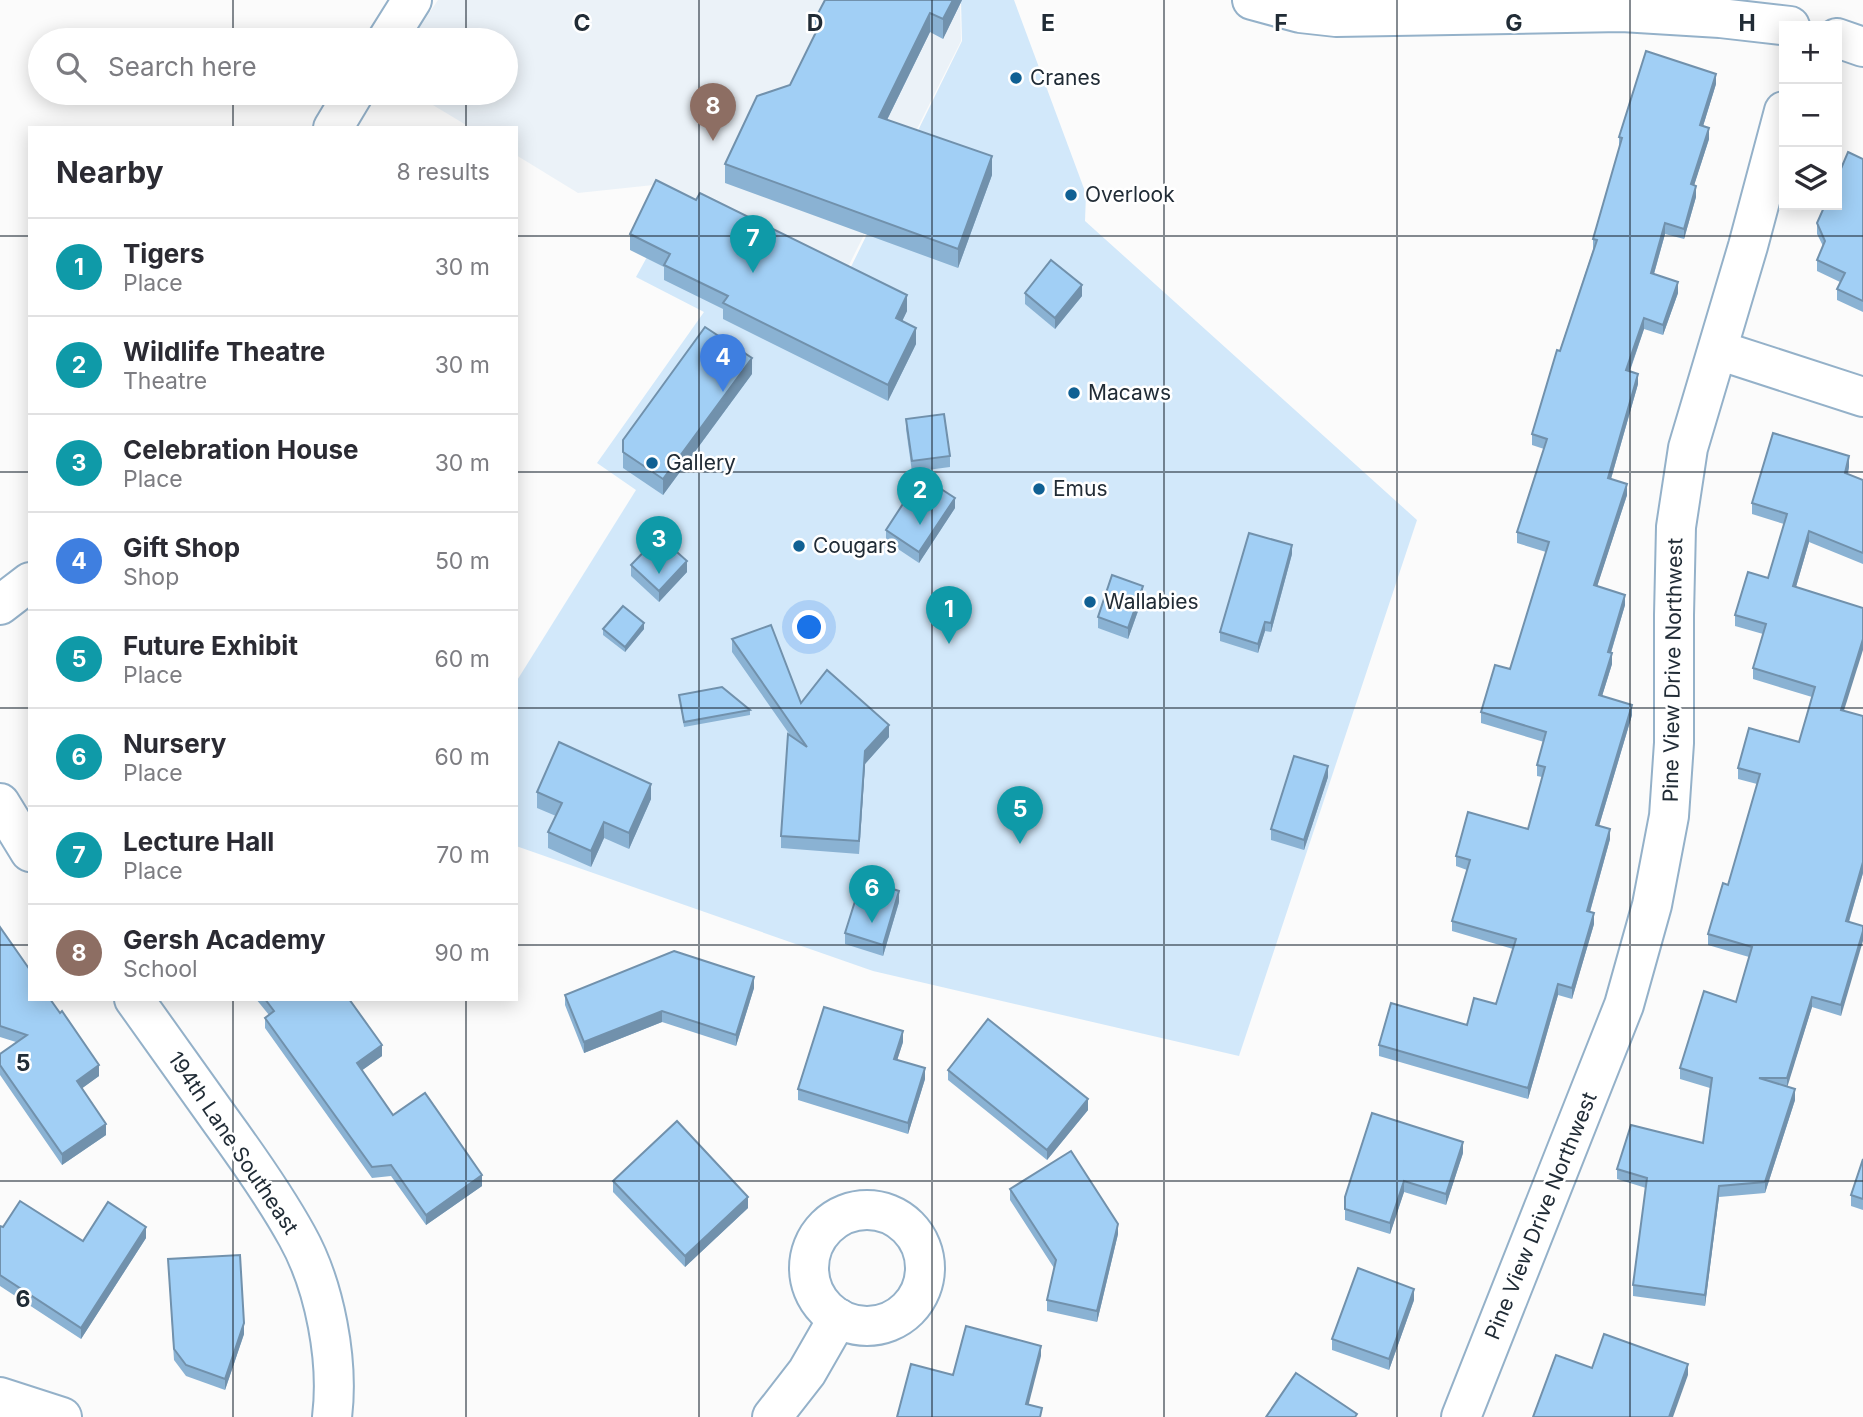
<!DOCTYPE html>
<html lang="en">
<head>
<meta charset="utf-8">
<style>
  :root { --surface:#fff; --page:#f2f2f3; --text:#2b2b33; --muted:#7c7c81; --line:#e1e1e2; --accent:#ea580c }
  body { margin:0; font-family:Inter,sans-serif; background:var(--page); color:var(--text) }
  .controls { position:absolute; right:21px; top:21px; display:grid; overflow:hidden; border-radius:0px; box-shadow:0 4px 18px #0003 }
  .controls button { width:63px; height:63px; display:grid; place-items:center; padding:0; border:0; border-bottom:2px solid var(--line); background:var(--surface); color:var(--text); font:35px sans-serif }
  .you { position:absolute; left:810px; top:628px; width:24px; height:24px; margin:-18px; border:5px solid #fff; border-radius:50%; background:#1a73e8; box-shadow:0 0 0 10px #1a73e833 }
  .badge { display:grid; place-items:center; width:46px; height:46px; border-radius:50%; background:var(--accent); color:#fff; font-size:23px; font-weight:700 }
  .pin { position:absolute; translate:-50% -58px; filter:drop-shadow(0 2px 4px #0008) }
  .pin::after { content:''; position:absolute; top:37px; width:24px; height:21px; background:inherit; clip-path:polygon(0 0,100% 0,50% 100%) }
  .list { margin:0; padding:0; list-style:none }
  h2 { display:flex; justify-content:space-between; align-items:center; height:91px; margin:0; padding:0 28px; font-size:30px }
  h2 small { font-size:23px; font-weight:400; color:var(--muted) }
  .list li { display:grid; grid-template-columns:46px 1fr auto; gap:21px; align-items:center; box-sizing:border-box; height:98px; padding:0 28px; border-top:2px solid var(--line) }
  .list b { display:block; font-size:26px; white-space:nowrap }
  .list p { margin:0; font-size:23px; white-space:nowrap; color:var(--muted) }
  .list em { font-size:23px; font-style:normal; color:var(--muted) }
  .icon { flex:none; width:38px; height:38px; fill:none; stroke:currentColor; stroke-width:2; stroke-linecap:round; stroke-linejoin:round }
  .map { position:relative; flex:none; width:1863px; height:1417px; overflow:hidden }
  .search { position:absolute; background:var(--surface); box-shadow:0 4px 18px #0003; left:28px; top:28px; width:490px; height:77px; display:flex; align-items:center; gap:18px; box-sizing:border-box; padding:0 24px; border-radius:38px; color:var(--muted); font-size:26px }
  .panel { position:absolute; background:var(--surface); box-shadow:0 4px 18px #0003; left:28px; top:126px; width:490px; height:875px; border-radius:0px }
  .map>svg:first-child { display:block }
</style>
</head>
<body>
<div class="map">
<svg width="1863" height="1417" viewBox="0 0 1863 1417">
  <rect width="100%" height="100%" fill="#fbfbfb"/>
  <polygon fill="#ebf2f8" points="438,0 960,0 961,41 846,271 663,184 578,193 516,155 516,128 471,128 413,93 506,93 506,40 411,40"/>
  <polygon fill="#d2e8fa" points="961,0 1014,0 1086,194 1085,221 1417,520 1239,1056 873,971 516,846 516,682 636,490 597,463 704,312 636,277 680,197 846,277 962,41"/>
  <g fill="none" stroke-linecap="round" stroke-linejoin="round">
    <defs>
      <g id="minor">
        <polyline points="1252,0 1300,13 1336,17 1622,12 1720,18 1790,26"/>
        <polyline points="1837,38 1863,47"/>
        <polyline points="387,40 412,0"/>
        <polyline points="333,128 354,93"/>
        <polyline points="1718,350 1863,397"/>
        <polyline points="0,605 30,582"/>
        <polyline points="0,803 30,852"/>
        <path d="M134 999C163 1040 192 1080 221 1121 248 1158 275 1196 297 1236 325 1286 339 1361 332 1417"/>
        <circle cx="867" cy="1268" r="58"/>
        <polyline points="0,1397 62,1417"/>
        <polyline points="772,1417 807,1372 838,1318"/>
        <polyline points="1461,1417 1624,1005 1652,905 1669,816 1674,743 1674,615 1676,527 1688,448 1748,246 1784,111"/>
      </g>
    </defs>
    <use href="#minor" stroke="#94b1c9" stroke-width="42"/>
    <use href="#minor" stroke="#fff" stroke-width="38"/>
  </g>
  <g fill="#8ab2d3">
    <polygon points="825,0 962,0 943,39 930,32 887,120 992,175 958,268 725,183 725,164 790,85 815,35 815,19"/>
    <polygon points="1716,84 1703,126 1709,139 1694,185 1696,197 1684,239 1665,234 1654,274 1678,293 1663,335 1644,329 1630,371 1638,384 1611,479 1627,495 1597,586 1625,605 1611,653 1612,664 1602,696 1632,715 1599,826 1610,839 1590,912 1594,924 1572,999 1558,995 1528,1099 1379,1056 1379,1045 1467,1025 1496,1004 1513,949 1452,931 1452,921 1467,870 1456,866 1456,856 1528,829 1542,777 1537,776 1537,765 1544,742 1481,723 1481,712 1510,669 1546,552 1517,543 1517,532 1544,449 1532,445 1532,434 1593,250 1593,239 1619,148 1619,137"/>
    <polygon points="1863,159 1863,312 1837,300 1837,289 1840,282 1817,271 1817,260 1823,246 1817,234 1817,223"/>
    <polygon points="630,234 907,311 902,321 916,344 888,401 723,319 723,309 664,280 664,267 630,250"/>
    <polygon points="1025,293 1082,296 1055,329 1025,304"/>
    <polygon points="752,374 663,495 623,468 623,440"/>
    <polygon points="906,419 950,456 950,467 912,472 906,429"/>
    <polygon points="1849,467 1848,474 1863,480 1863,564 1809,542 1796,587 1844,711 1863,716 1863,873 1849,922 1841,1016 1812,1007 1787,1086 1795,1100 1765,1193 1719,1197 1705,1306 1633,1296 1633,1285 1646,1188 1617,1179 1617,1169 1703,1143 1710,1088 1680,1079 1680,1068 1736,1002 1749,957 1708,945 1708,934 1728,885 1757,784 1738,779 1738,768 1799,742 1812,697 1753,679 1753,668 1763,634 1735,626 1735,615 1768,578 1784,524 1752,514 1752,503"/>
    <polygon points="955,508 919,563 886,541 886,530"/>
    <polygon points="1292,554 1271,632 1265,631 1258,653 1220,641 1220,632"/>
    <polygon points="631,565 687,572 659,602 631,576"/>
    <polygon points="1143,597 1128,639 1098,628 1098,617"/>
    <polygon points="603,629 644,629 625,652 603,635"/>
    <polygon points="732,639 801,703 889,737 865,764 859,854 781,848 781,836 790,735 732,652"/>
    <polygon points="679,695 750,710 750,715 684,727"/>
    <polygon points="1328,777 1304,850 1271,840 1271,829"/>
    <polygon points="537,792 651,799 629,849 604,838 591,867 548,848 548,832 556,816 537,808"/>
    <polygon points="899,902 883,956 845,944 845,933"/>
    <polygon points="0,927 99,1076 82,1088 106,1135 62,1165 0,1075 0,1054 16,1042 0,1037"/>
    <polygon points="754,988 736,1046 662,1022 584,1053 565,1005 565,995"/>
    <polygon points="256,999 349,999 382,1056 362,1070 393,1115 482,1186 426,1225 391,1176 372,1178 265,1028 265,1018 269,1015"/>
    <polygon points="903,1042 897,1060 925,1079 908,1134 798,1100 798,1089"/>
    <polygon points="948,1070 1088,1110 1047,1160 948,1080"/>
    <polygon points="1463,1153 1446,1205 1404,1192 1390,1234 1345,1220 1345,1197"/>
    <polygon points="1863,1159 1863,1210 1851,1206 1851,1195"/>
    <polygon points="613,1181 748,1208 685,1267 613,1192"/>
    <polygon points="1010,1189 1118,1234 1097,1322 1047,1311 1047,1300 1054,1268 1010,1200"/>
    <polygon points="0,1226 83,1241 146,1238 81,1339 0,1286"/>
    <polygon points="168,1259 244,1334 225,1390 186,1376 174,1360"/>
    <polygon points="1414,1300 1389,1370 1332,1350 1332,1339"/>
  </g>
  <g fill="#7191ac">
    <polygon points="953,0 962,0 943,39 943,19"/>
    <polygon points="930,13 930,32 879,136 879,117"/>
    <polygon points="1716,74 1716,84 1700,136 1700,125"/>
    <polygon points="1709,128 1709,139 1691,195 1691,184"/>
    <polygon points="992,156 992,175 958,268 958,249"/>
    <polygon points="1696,186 1696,197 1684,239 1684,229"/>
    <polygon points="1665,223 1665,234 1651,284 1651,273"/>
    <polygon points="1678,282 1678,293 1663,335 1663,325"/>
    <polygon points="1082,285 1082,296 1055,329 1055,318"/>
    <polygon points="907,295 907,311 896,334 896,318"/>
    <polygon points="1644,318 1644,329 1626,381 1626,370"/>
    <polygon points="916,328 916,344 888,401 888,385"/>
    <polygon points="752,358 752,374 663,495 663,479"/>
    <polygon points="1638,374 1638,384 1608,489 1608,478"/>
    <polygon points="1849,456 1849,467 1845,483 1845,473"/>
    <polygon points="1627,484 1627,495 1594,596 1594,585"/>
    <polygon points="955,498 955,508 919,563 919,552"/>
    <polygon points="1809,531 1809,542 1793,597 1793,586"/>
    <polygon points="1292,545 1292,554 1271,632 1271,623"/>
    <polygon points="687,561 687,572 659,602 659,591"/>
    <polygon points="1143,586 1143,597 1128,639 1128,628"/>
    <polygon points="1625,595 1625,605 1608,662 1608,652"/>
    <polygon points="1265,622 1265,631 1258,653 1258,644"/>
    <polygon points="644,623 644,629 625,652 625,647"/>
    <polygon points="1863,639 1863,650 1841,720 1841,710"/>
    <polygon points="1612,653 1612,664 1599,706 1599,695"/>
    <polygon points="1632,705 1632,715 1596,836 1596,825"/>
    <polygon points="889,725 889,737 865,764 859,854 865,751"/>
    <polygon points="1328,766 1328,777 1304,850 1304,840"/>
    <polygon points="651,784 651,799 629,849 629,833"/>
    <polygon points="604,822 604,838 591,867 591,851"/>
    <polygon points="1610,829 1610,839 1587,922 1587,911"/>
    <polygon points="1863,862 1863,873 1846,931 1846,921"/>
    <polygon points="899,891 899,902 883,956 883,945"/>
    <polygon points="1594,913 1594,924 1572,999 1572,988"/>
    <polygon points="1863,931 1863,941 1841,1016 1841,1005"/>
    <polygon points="754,977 754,988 736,1046 736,1035"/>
    <polygon points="1558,984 1558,995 1528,1099 1528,1088"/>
    <polygon points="1812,997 1812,1007 1787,1088 1787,1078"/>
    <polygon points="662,1011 662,1022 584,1053 584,1042"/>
    <polygon points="903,1031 903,1042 894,1070 894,1059"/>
    <polygon points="382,1045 382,1056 357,1074 357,1063"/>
    <polygon points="99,1065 99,1076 77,1092 77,1081"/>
    <polygon points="925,1068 925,1079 908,1134 908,1123"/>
    <polygon points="1795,1089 1795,1100 1765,1193 1765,1182"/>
    <polygon points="1088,1099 1088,1110 1047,1160 1047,1150"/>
    <polygon points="106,1124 106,1135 62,1165 62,1154"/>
    <polygon points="1463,1142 1463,1153 1446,1205 1446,1194"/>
    <polygon points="482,1175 482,1186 426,1225 426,1215"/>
    <polygon points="1404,1181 1404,1192 1390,1234 1390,1223"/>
    <polygon points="1719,1186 1719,1197 1705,1306 1705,1295"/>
    <polygon points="748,1197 748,1208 685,1267 685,1256"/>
    <polygon points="1118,1224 1118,1234 1097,1322 1097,1311"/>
    <polygon points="146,1227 146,1238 81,1339 81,1328"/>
    <polygon points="1414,1289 1414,1300 1389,1370 1389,1359"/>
    <polygon points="244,1323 244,1334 225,1390 225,1379"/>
    <polygon points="1041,1346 1041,1356 1026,1415 1026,1404"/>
    <polygon points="1688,1364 1688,1375 1673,1417 1669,1417"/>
  </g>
  <g fill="#a1cff5" stroke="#7191ac" stroke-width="2">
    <polygon points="825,0 953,0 943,19 930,13 879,117 992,156 958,249 725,164 757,96 790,85 821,22 815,19"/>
    <polygon points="1646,51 1716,74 1700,125 1709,128 1691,184 1696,186 1684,229 1665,223 1651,273 1678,282 1663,325 1644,318 1626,370 1638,374 1608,478 1627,484 1594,585 1625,595 1608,652 1612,653 1599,695 1632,705 1596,825 1610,829 1587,911 1594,913 1572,988 1558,984 1528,1088 1379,1045 1391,1003 1467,1025 1474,998 1496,1004 1516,939 1452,921 1470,860 1456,856 1468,812 1528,829 1545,767 1537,765 1546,732 1481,712 1495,665 1510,669 1549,542 1517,532 1547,439 1532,434 1557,350 1560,351 1597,240 1593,239 1622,138 1619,137"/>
    <polygon points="1848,152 1863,159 1863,301 1837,289 1845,273 1817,260 1825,241 1817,223 1825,205 1837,205 1837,178"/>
    <polygon points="656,180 696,200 700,193 907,295 896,318 916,328 888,385 723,303 728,296 664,265 670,254 630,234"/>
    <polygon points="1051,260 1082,285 1055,318 1025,293"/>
    <polygon points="705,327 752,358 663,479 623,452 623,440"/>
    <polygon points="944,414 950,456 912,461 906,419"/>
    <polygon points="1773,433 1849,456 1845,473 1863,480 1863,553 1809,531 1793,586 1863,608 1863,639 1841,710 1863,716 1863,862 1846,921 1863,926 1863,931 1841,1005 1812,997 1787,1078 1759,1078 1795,1089 1765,1182 1719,1186 1705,1295 1633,1285 1647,1178 1617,1169 1631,1125 1703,1143 1712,1078 1680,1068 1704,991 1736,1002 1752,947 1708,934 1723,883 1728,885 1760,774 1738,768 1749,728 1799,742 1815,687 1753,668 1766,624 1735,615 1748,572 1768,578 1787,514 1752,503"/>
    <polygon points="921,476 955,498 919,552 886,530"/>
    <polygon points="1249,533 1292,545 1271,623 1265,622 1258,644 1220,632"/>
    <polygon points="659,536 687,561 659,591 631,565"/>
    <polygon points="1112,575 1143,586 1128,628 1098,617"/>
    <polygon points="623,606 644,623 625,647 603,629"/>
    <polygon points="771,625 801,703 827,670 889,725 865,751 859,841 781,836 788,734 807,747 732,639"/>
    <polygon points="722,687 750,710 684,722 679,695"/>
    <polygon points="559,742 651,784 629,833 604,822 591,851 548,832 562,803 537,792"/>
    <polygon points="1294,756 1328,766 1304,840 1271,829"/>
    <polygon points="862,879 899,891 883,945 845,933"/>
    <polygon points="0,927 30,970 30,999 50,999 60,1013 62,1011 99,1065 77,1081 106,1124 62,1154 0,1065 0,1054 27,1035 0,1026"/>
    <polygon points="674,951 754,977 736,1035 662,1011 584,1042 565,995"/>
    <polygon points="265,999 349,999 382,1045 357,1063 393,1115 425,1093 482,1175 426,1215 391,1165 372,1167 265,1018 274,1011"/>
    <polygon points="824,1007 903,1031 894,1059 925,1068 908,1123 798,1089"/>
    <polygon points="988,1019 1088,1099 1047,1150 948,1070"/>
    <polygon points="1372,1113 1463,1142 1446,1194 1404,1181 1390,1223 1345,1209 1345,1197"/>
    <polygon points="677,1121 748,1197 685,1256 613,1181"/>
    <polygon points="1071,1151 1118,1224 1097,1311 1047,1300 1056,1260 1010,1189"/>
    <polygon points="1863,1159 1863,1199 1851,1195"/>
    <polygon points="20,1201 83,1241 108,1202 146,1227 81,1328 0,1275 0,1226 3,1227"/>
    <polygon points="240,1255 244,1323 225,1379 186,1365 174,1349 168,1259"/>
    <polygon points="1358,1268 1414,1289 1389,1359 1332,1339"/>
    <polygon points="966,1326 1041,1346 1026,1404 1042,1408 1040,1417 897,1417 911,1364 953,1375"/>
    <polygon points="1604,1334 1688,1364 1669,1417 1533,1417 1556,1355 1592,1368"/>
    <polygon points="1296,1373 1357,1414 1355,1417 1266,1417"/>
  </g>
  <path fill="none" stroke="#212c36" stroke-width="2" stroke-opacity="0.55" d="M233 0V40M466 0V40M699 0V1417M932 0V1417M1164 0V1417M1397 0V1417M1630 0V1417M233 93V128M466 93V128M0 236H30M516 236H1863M0 472H30M516 472H1863M0 708H30M516 708H1863M0 945H30M516 945H1863M233 999V1417M466 999V1417M0 1181H1863"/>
  <g fill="#106093" stroke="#fff" stroke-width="2.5">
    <circle cx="1016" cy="78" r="7"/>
    <circle cx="1071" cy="195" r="7"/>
    <circle cx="1074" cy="393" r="7"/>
    <circle cx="652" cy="463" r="7"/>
    <circle cx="1039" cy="489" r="7"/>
    <circle cx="799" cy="546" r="7"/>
    <circle cx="1090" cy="602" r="7"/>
  </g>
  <g text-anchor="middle" stroke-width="5" stroke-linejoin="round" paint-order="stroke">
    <g font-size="21" fill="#212c36" stroke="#fff" text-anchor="start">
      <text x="1030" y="85">Cranes</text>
      <text x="1085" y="202">Overlook</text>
      <text x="1088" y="400">Macaws</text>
      <text x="666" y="470">Gallery</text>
      <text x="1053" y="496">Emus</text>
      <text x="813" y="553">Cougars</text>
      <text x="1104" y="609">Wallabies</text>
    </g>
    <g font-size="21" fill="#212c36" stroke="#fff">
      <text transform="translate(1673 670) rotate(-89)" y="7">Pine View Drive Northwest</text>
      <text transform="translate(233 1143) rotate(56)" y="7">194th Lane Southeast</text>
      <text transform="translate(1541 1216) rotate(-68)" y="7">Pine View Drive Northwest</text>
    </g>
  </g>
  <g font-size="23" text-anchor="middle" font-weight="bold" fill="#212c36" stroke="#fff" stroke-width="5" stroke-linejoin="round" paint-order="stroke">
    <text x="582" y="31">C</text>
    <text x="815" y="31">D</text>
    <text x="1048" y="31">E</text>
    <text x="1281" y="31">F</text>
    <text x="1514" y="31">G</text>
    <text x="1747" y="31">H</text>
    <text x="23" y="1071">5</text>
    <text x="23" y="1307">6</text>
  </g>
</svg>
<div class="controls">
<button>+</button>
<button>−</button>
<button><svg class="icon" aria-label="layers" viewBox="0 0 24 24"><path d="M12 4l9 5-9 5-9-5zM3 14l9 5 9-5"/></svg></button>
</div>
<div class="you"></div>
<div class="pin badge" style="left:949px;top:644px;background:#0f9aa8">1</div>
<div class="pin badge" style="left:920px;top:525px;background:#0f9aa8">2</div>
<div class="pin badge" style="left:659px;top:574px;background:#0f9aa8">3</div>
<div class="pin badge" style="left:723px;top:392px;background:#3f7fe0">4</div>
<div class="pin badge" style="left:1020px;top:844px;background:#0f9aa8">5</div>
<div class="pin badge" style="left:872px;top:923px;background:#0f9aa8">6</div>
<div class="pin badge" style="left:753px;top:273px;background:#0f9aa8">7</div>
<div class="pin badge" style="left:713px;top:141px;background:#8d6e63">8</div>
<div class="search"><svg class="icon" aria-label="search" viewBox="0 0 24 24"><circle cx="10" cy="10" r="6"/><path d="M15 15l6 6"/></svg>Search here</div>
<section class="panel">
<h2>Nearby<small>8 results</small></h2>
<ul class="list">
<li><span class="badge" style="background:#0f9aa8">1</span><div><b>Tigers</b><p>Place</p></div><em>30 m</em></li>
<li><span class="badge" style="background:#0f9aa8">2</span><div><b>Wildlife Theatre</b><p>Theatre</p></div><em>30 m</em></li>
<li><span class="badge" style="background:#0f9aa8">3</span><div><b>Celebration House</b><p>Place</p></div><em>30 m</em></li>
<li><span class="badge" style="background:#3f7fe0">4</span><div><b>Gift Shop</b><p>Shop</p></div><em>50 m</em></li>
<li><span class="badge" style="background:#0f9aa8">5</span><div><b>Future Exhibit</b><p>Place</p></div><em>60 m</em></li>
<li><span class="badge" style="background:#0f9aa8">6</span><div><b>Nursery</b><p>Place</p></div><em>60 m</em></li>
<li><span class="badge" style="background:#0f9aa8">7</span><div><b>Lecture Hall</b><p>Place</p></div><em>70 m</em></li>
<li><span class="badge" style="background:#8d6e63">8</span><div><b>Gersh Academy</b><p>School</p></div><em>90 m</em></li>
</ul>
</section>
</div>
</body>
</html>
